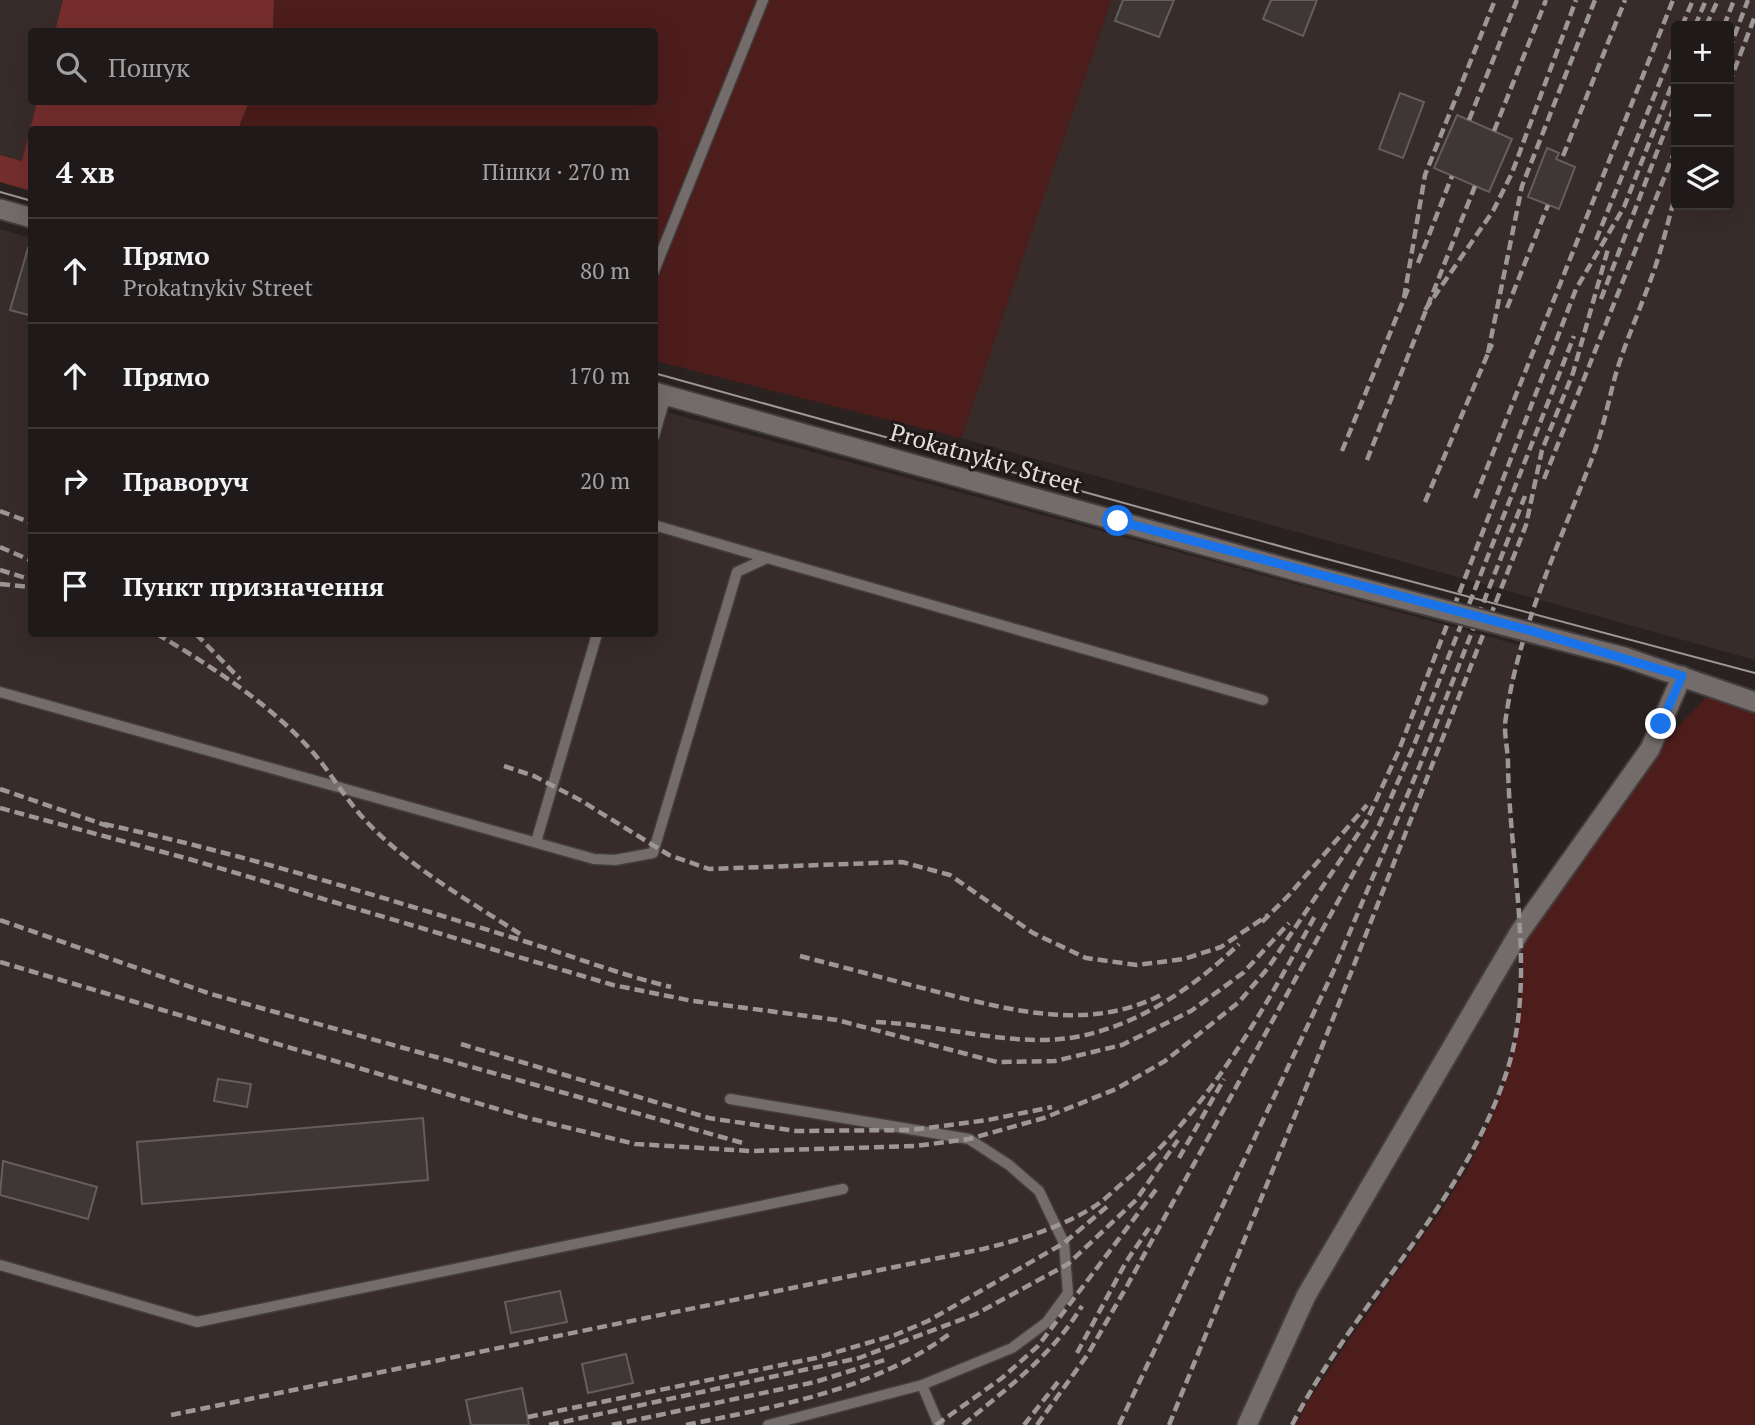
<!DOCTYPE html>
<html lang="uk">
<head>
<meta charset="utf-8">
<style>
  :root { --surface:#1f1a19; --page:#2c2726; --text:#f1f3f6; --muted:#a1a1a2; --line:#3c3838 }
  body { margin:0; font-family:"PT Serif",serif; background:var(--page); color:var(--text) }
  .controls { position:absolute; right:21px; top:21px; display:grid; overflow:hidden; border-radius:7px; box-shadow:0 7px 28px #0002 }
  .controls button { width:63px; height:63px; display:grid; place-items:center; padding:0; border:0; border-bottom:2px solid var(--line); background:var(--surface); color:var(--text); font:35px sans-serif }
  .stop { position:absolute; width:21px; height:21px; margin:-16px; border:5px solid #1a73e8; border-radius:50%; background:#fff }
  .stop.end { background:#1a73e8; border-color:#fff; box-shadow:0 2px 7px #0008 }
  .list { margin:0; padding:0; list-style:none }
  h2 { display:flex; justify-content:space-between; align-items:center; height:91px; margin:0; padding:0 28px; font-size:30px }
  h2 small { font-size:23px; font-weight:400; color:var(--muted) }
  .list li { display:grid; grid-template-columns:46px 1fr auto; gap:21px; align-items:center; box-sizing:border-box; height:105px; padding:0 28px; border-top:2px solid var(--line) }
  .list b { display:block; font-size:26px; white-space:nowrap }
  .list p { margin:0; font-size:23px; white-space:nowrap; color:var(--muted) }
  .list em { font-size:23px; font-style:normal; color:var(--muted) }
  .icon { flex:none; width:38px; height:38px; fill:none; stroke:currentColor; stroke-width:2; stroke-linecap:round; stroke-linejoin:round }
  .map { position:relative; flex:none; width:1755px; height:1425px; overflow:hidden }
  .search { position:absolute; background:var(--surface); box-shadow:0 7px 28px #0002; left:28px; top:28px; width:630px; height:77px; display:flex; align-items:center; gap:18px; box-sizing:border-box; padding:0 24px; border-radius:7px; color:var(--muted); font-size:26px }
  .panel { position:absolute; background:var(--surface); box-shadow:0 7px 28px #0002; left:28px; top:126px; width:630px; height:511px; border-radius:7px }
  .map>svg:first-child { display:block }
</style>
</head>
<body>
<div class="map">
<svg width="1755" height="1425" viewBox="0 0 1755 1425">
  <rect width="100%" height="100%" fill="#292221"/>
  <g fill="#382c2a" fill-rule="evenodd">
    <polygon points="0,0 63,0 55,31 32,32 32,102 37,102 22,161 0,155"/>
    <path d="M1111 0H1755V660L961 438ZM1676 26H1729V205H1676Z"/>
    <polygon points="0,229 31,238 32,634 654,634 655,409 1522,646 1505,720 1519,933 1517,1020 1508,1070 1490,1119 1465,1166 1438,1211 1348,1336 1292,1425 0,1425"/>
  </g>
  <g fill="#4d1d1c">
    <polygon points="274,0 1111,0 961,438 655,361 654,130 238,130 249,102 654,102 654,32 273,31"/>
    <polygon points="1714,689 1755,708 1755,1425 1296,1425 1307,1403 1351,1337 1440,1212 1468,1168 1491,1119 1509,1072 1520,1019 1523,934 1655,751"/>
  </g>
  <g fill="#752e2c">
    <polygon points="63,0 274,0 273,31 55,31"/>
    <polygon points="37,102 249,102 238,129 32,130 31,191 0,182 0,155 22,161"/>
  </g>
  <g fill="#3e3736" stroke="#665d5d" stroke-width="2">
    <polygon points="1123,0 1174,0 1159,37 1115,21"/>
    <polygon points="1271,0 1317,0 1303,36 1263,19"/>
    <polygon points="1400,93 1424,102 1403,158 1379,149"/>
    <polygon points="1457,115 1512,139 1489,192 1434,168"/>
    <polygon points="1547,148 1559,153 1556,159 1575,167 1559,209 1528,197"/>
    <polygon points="28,248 32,249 32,316 10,310"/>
    <polygon points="218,1079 251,1084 247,1107 214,1101"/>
    <polygon points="423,1118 428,1180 142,1204 137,1142"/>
    <polygon points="3,1161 97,1187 88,1219 0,1195"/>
    <polygon points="560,1291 567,1322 511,1333 505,1302"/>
    <polygon points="626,1354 633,1383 588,1393 582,1364"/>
    <polygon points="522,1388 529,1425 471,1425 466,1400"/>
  </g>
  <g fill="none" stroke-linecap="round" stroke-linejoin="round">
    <defs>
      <g id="lane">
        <polyline points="654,271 763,0"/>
        <polyline points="654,436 666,395"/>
        <polyline points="654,525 767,558"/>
        <polyline points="0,692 594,859 615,860 653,853 737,572 767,558 1263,700"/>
        <polyline points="536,842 597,634"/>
        <polyline points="730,1099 969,1139 1009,1165 1039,1191 1064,1243 1068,1293 1047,1322 1012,1348 922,1385"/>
        <polyline points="0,1265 197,1322 843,1189"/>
        <polyline points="768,1425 922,1385 939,1425"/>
      </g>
      <g id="street">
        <polyline points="0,209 32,218"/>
        <polyline points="654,392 1304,573"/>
        <polyline points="1624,657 1755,702"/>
        <polyline points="1247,1425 1306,1296 1519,933 1650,749 1682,676"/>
      </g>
    </defs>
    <use href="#lane" stroke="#433e3e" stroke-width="13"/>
    <use href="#street" stroke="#433e3e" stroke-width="23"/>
    <use href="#lane" stroke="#746c6b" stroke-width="10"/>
    <use href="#street" stroke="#746c6b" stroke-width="19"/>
    <g stroke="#9d9797" stroke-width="2">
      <polyline points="0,192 32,201"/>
      <polyline points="654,373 1312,555 1755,673"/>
    </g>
    <g stroke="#9d9797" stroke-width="4.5" stroke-dasharray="10 5" stroke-linecap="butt">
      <polyline points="1682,26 1693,0"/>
      <polyline points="1695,26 1706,0"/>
      <polyline points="1706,26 1718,0"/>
      <polyline points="1724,26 1734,0"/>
      <polyline points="1729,50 1748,0"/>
      <polyline points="1729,84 1755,16"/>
      <polyline points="1469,120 1517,0"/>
      <polyline points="1494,131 1546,0"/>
      <polyline points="1563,156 1625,0"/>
      <polyline points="1596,240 1676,42"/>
      <polyline points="1418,263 1452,176"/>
      <polyline points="1404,298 1425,175 1495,0"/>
      <polyline points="1601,299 1676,102"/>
      <polyline points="1507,308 1548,205"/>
      <polyline points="1425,310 1493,211 1512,173 1576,0"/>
      <polyline points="1488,353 1522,186 1595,0"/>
      <polyline points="1342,451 1408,289"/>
      <polyline points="1367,460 1475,186"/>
      <polyline points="1544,479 1676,148"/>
      <polyline points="1475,498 1673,0"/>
      <polyline points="1425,502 1492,344"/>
      <polyline points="0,511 32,523"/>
      <polyline points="0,547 32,561"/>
      <polyline points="0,570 32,580"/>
      <polyline points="0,584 31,587"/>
      <path d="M157 634C211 666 267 702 310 749 330 771 345 799 366 821 409 867 468 900 520 934"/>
      <polyline points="196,634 240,679"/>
      <polyline points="504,766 534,776 580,800 669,855 709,869 902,862 950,875 1033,933 1086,958 1137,965 1184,959 1221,947 1268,915"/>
      <polyline points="0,789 111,827"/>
      <polyline points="0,808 189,859 613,985 693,1001 837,1020 997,1062 1055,1061 1122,1045 1191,1011 1243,973 1289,923"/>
      <path d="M104 824C243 854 378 896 514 938 567 954 617 974 671 987"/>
      <polyline points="0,920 211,994 743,1143"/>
      <polyline points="1262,922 1289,895 1367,805"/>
      <path d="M800 956C843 967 887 979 930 990 1006 1009 1087 1033 1161 995"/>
      <polyline points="0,962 528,1118 635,1144 751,1151 916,1146 969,1139 1044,1118 1116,1089 1165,1061 1239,1002 1268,968 1366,822 1399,750 1576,289 1624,207 1676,74"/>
      <path d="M876 1022C930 1024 982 1039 1036 1040 1114 1042 1185 996 1239 944"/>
      <polyline points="461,1044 709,1118 796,1131 911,1130 988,1120 1052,1107"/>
      <polyline points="1179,1158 1224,1079"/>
      <polyline points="1077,1353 1126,1262 1149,1228"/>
      <path d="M171 1415 983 1249C1022 1239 1057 1229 1092 1208 1104 1201 1114 1190 1125 1181 1209 1109 1264 1010 1316 914"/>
      <polyline points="528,1417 816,1358 895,1335 928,1321 1064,1243 1109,1205"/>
      <polyline points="549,1425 859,1358 976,1314 1068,1264 1136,1200 1178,1140"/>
      <polyline points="612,1425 815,1382 888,1359"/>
      <path d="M686 1425C778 1406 875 1390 952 1332"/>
      <polyline points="936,1425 1002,1378 1038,1346 1158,1187"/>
      <path d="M963 1425C1007 1388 1052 1356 1082 1306"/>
      <polyline points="1024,1425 1058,1382"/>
      <polyline points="1037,1425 1088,1354 1127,1286 1376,832 1414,745 1574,336"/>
      <polyline points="1119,1425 1333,972 1420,765 1525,496"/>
      <polyline points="1169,1425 1300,1103 1526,525 1542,450 1573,373 1608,249"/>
      <path d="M1292 1425C1355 1302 1462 1207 1506 1074 1538 980 1509 861 1508 764 1508 748 1503 732 1506 717 1519 625 1562 539 1594 453 1604 426 1609 397 1617 370 1627 338 1641 307 1652 276 1662 249 1668 221 1676 193"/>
    </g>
    <defs>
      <polyline id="street-bridge" points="1304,573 1624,657"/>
    </defs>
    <use href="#street-bridge" stroke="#433e3e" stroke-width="23" stroke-linecap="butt"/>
    <use href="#street-bridge" stroke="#746c6b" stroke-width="19"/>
  </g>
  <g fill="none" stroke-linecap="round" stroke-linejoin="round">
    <polyline stroke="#1a73e8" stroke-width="9" points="1118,521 1532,631 1682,676 1661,724"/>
  </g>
  <g text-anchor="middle" stroke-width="6" stroke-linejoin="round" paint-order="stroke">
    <g font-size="24" fill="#e3dede" stroke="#1f1918">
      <text transform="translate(986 459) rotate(16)" y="8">Prokatnykiv Street</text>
    </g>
  </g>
</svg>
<div class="controls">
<button>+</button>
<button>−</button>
<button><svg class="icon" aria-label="layers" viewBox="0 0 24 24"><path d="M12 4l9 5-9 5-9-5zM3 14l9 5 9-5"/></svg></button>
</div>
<div class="stop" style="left:1118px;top:521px"></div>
<div class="stop end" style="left:1661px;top:724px"></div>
<div class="search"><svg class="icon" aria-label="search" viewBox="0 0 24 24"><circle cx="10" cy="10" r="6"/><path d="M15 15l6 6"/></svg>Пошук</div>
<section class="panel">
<h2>4 хв<small>Пішки · 270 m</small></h2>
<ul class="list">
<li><svg class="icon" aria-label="ahead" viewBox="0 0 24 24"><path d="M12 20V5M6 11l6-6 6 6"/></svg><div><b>Прямо</b><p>Prokatnykiv Street</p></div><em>80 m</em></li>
<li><svg class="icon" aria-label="ahead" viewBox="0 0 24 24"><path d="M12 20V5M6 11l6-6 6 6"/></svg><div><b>Прямо</b></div><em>170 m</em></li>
<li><svg class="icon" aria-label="right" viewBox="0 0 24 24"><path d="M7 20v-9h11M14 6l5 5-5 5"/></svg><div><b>Праворуч</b></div><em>20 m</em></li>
<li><svg class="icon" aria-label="arrive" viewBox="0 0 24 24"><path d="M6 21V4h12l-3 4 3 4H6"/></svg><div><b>Пункт призначення</b></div></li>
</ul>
</section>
</div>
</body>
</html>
